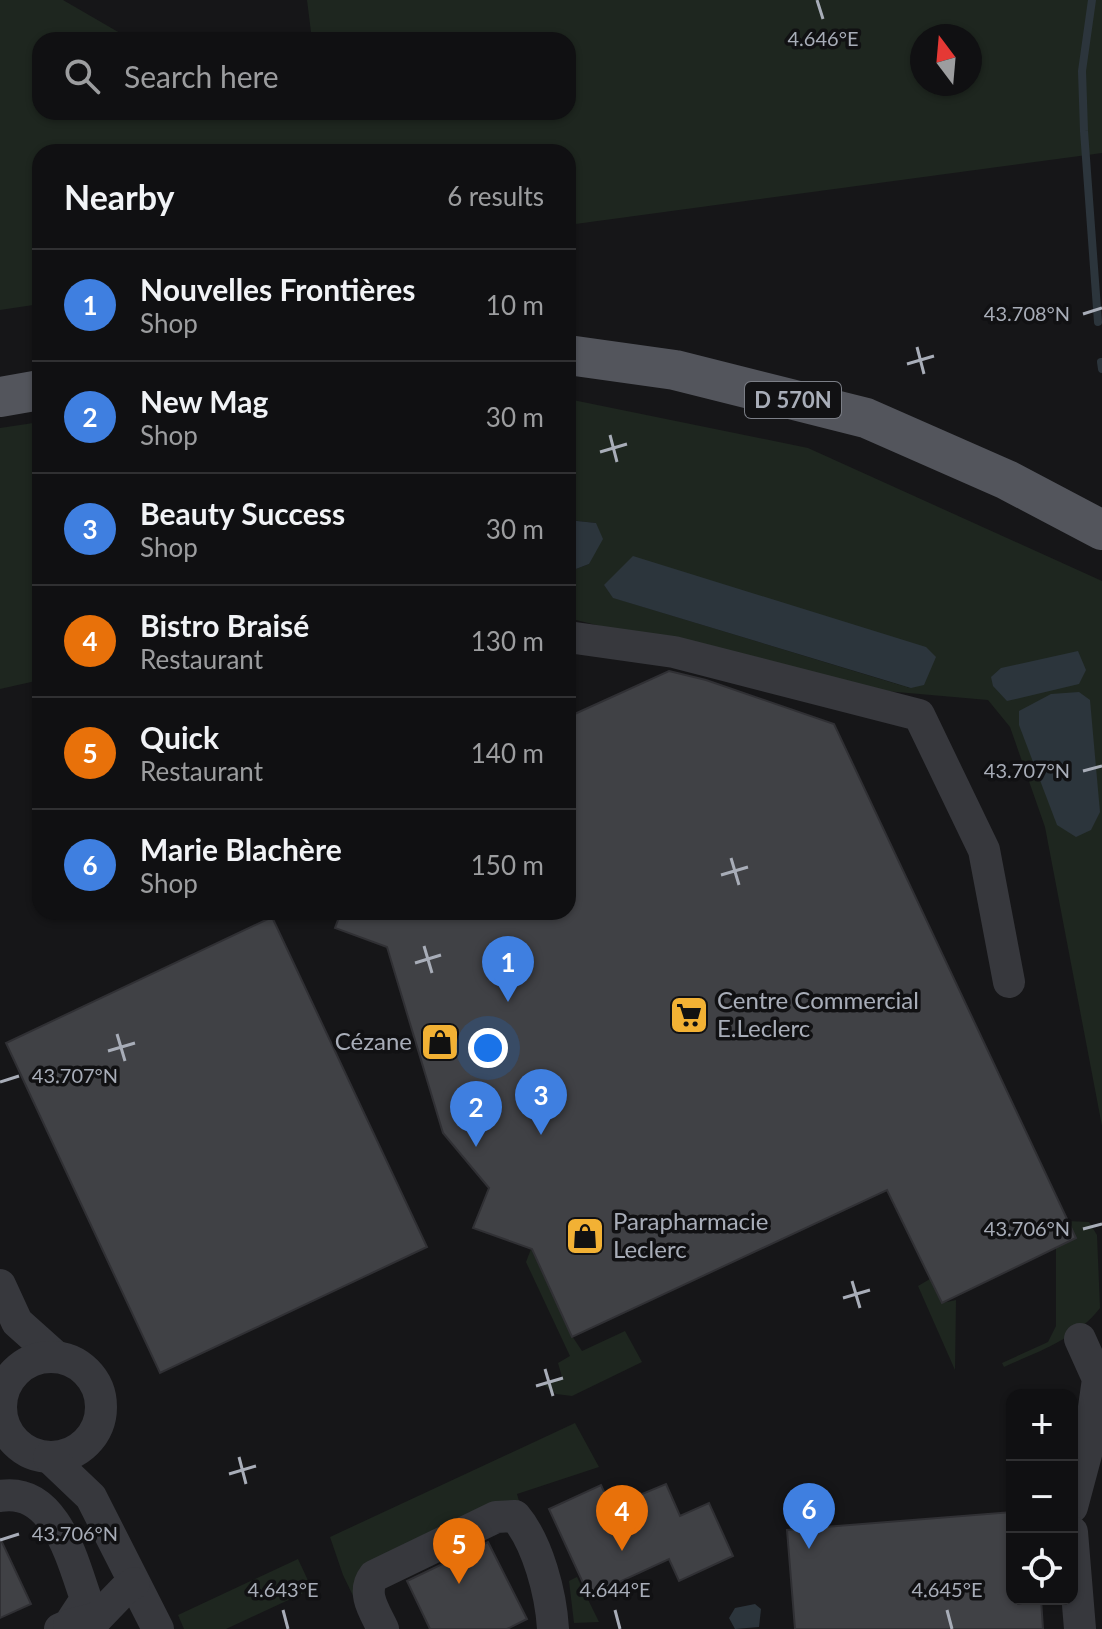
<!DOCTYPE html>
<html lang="en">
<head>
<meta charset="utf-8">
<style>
  :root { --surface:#101012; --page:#19191b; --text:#f1f3f6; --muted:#9c9d9f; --line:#303032; --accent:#0f766e }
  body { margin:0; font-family:Lato,sans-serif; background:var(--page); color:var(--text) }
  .controls { position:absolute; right:24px; bottom:24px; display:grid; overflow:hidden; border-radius:16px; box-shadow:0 2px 6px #0004 }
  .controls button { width:72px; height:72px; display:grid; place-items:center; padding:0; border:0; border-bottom:2px solid var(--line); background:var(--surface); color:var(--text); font:40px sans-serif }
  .compass { position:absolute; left:910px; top:24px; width:72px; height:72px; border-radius:50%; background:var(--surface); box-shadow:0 2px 6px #0004; rotate:344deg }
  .you { position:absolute; left:488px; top:1048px; width:28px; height:28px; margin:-20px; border:6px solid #fff; border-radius:50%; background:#1a73e8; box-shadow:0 0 0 12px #1a73e833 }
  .badge { display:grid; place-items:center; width:52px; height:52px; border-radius:50%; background:var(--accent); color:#fff; font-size:26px; font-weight:700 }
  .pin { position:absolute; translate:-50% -66px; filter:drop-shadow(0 2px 4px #0008) }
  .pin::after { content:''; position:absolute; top:42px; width:28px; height:24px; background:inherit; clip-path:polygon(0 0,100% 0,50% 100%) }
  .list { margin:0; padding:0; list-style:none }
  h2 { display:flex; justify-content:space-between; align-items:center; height:104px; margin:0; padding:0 32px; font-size:34px }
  h2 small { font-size:26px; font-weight:400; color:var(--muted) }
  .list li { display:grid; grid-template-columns:52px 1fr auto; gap:24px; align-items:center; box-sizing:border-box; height:112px; padding:0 32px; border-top:2px solid var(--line) }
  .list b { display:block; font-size:30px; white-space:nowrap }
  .list p { margin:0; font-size:26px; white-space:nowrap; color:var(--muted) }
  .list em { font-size:26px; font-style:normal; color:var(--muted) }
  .icon { flex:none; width:44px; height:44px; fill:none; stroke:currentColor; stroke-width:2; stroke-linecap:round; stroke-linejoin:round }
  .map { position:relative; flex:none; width:1102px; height:1629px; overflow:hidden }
  .search { position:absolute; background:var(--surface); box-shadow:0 2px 6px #0004; left:32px; top:32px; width:544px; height:88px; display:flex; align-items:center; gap:20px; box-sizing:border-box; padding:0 28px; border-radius:24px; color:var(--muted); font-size:30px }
  .panel { position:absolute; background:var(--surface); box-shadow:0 2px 6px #0004; left:32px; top:144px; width:544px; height:776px; border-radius:24px }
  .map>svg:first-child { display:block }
</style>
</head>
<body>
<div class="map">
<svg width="1102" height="1629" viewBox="0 0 1102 1629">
  <rect width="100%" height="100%" fill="#161618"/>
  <g fill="#1e261f" fill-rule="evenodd">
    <path d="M0 0H63L132 40H40V112H568V40H312L307 0H1102V153L568 225V152H40V304L0 310ZM922 36H970V84H922Z"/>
    <path d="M568 399 808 448 1102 581V1126L1045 827 1010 727 988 700 851 688 568 618V572L589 564 596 523 568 520ZM604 585 910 688 614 598Z"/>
    <polygon points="40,422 40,680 0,689 0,428"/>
    <path d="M1068 1221 1089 1222 1097 1235 1100 1308C1076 1339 1039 1351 1004 1367L1002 1363 1048 1342 1056 1326V1248L1076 1238Z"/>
    <polygon points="531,1249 572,1336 582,1351 625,1331 642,1362 572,1396 556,1394 544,1385 562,1377 558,1363 570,1356 526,1262"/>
    <polygon points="930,1279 942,1303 956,1300 955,1370 918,1286"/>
    <polygon points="575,1423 599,1467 517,1494 519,1501 366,1574 369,1629 343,1575 330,1537"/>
    <polygon points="298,1559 312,1589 226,1629 184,1629 178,1615"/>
    <polygon points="577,1577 599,1622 574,1623 569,1581"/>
  </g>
  <g fill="#2c353c">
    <polygon points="568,520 596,523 603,539 589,564 568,572"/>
    <polygon points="633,556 926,647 936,657 924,685 911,688 613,598 604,585"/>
    <polygon points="1078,651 1086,670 1079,684 1007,701 993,686 991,677 1001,668"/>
    <polygon points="1079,692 1090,700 1100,812 1091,830 1076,837 1057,825 1019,725 1019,711 1051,694"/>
    <polygon points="755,1604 761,1609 759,1627 735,1629 729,1618 735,1608"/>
  </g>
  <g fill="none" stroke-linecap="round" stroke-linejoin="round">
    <g stroke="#2c353c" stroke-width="8">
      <polyline points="1092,0 1082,71 1084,131 1098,322"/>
      <polyline points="1101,362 1102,369"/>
    </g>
  </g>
  <g fill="#404145" stroke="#303034" stroke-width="2">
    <polygon points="669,671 706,680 834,724 1076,1238 942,1303 887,1190 572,1337 532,1249 473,1228 489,1188 443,1133 387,947 335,928 341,912 568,912 568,717"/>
    <polygon points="272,917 427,1247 160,1373 6,1043"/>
    <polygon points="666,1484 680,1516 709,1503 733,1556 679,1581 669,1559 589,1596 549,1509 601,1485 611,1507"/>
    <polygon points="1012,1512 1012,1599 1041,1599 1043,1629 795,1629 787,1530"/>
    <polygon points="0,1538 31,1604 0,1618"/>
    <polygon points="488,1542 527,1619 507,1629 430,1629 407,1581"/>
  </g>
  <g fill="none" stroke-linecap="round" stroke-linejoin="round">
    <g stroke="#37383d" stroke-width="32">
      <polyline points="568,637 674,652 919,715 984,850 1009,982"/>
      <polyline points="0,1285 17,1322 55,1356"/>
      <circle cx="51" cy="1407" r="50"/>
      <polyline points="49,1457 91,1497 158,1629"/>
      <path d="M0 1496C55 1487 72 1559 86 1599L69 1625 60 1629"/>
      <polyline points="1072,1507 1089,1443 1098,1379 1080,1339"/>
      <polyline points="1072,1532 1080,1629"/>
      <polyline points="69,1625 97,1618 124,1590 134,1583"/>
      <path d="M383 1629C375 1612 361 1593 374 1576L496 1517 515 1516C538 1543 551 1594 553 1629"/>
    </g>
    <g stroke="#53555c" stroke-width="40">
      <polyline points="568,355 675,370 866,418 1007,480 1102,530"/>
      <polyline points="0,397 40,390"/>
    </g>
  </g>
  <path fill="none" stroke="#a8adb8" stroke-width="3" d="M817 0 823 19M1083 314 1102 308M917 347 924 374M907 364 934 356M610 435 617 462M600 452 627 444M1083 771 1102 766M731 858 739 885M721 875 748 867M424 946 432 973M415 963 441 955M117 1034 125 1061M108 1051 135 1043M0 1082 19 1076M1083 1229 1102 1224M852 1281 860 1308M843 1298 870 1290M545 1369 553 1396M536 1386 563 1378M239 1457 246 1484M229 1474 256 1466M0 1540 19 1534M283 1610 288 1629M615 1610 620 1629M947 1610 952 1629"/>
  <defs>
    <symbol id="supermarket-square" viewBox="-11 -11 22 22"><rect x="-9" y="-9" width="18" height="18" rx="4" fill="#f2b134" stroke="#111113"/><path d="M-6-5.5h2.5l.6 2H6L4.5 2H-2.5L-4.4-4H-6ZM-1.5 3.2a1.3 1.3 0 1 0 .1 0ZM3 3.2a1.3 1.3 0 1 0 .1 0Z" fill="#111"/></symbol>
    <symbol id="shop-square" viewBox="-11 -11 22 22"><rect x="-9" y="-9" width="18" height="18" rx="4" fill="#f2b134" stroke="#111113"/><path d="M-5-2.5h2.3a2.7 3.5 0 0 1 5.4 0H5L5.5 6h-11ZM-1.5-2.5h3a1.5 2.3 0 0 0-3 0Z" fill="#111"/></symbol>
  </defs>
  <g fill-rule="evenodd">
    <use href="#supermarket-square" x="667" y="993" width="44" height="44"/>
    <use href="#shop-square" x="418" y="1020" width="44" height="44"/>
    <use href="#shop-square" x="563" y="1214" width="44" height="44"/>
  </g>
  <g text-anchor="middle" stroke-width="7" stroke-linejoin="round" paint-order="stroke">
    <rect fill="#111113" stroke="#7b7e86" stroke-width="2" x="745" y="382" width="96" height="36" rx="6"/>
    <g font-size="22" font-weight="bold" fill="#a8adb8">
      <text x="793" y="408">D 570N</text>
    </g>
    <g font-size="24" fill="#a8adb8" stroke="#111113" text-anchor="start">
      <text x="717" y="1009">Centre Commercial<tspan x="717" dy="28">E.Leclerc</tspan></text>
      <text x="412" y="1050" text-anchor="end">Cézane</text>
      <text x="613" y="1230">Parapharmacie<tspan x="613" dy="28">Leclerc</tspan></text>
    </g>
  </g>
  <g font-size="20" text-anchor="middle" fill="#a8adb8" stroke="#111113" stroke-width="7" stroke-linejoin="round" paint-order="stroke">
    <text x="823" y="46">4.646°E</text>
    <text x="1027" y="321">43.708°N</text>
    <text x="1027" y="778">43.707°N</text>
    <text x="75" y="1083">43.707°N</text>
    <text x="1027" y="1236">43.706°N</text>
    <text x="75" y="1541">43.706°N</text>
    <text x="283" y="1597">4.643°E</text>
    <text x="615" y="1597">4.644°E</text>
    <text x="947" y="1597">4.645°E</text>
  </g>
</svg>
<div class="controls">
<button>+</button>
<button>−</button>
<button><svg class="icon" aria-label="locate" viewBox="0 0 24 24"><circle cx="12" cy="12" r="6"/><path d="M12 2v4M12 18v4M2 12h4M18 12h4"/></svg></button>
</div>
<svg class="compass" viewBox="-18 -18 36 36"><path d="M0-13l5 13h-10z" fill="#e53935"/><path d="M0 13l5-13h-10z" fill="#9c9d9f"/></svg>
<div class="you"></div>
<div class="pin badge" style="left:508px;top:1002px;background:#3f7fe0">1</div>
<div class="pin badge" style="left:476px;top:1147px;background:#3f7fe0">2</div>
<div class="pin badge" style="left:541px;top:1135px;background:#3f7fe0">3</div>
<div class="pin badge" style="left:622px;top:1551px;background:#e8710a">4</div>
<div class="pin badge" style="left:459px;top:1584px;background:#e8710a">5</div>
<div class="pin badge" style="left:809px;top:1549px;background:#3f7fe0">6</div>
<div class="search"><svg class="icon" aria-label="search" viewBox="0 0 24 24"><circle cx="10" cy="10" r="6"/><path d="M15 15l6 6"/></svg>Search here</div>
<section class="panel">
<h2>Nearby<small>6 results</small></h2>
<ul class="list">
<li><span class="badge" style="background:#3f7fe0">1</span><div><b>Nouvelles Frontières</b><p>Shop</p></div><em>10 m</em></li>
<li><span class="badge" style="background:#3f7fe0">2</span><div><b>New Mag</b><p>Shop</p></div><em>30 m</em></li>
<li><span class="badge" style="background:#3f7fe0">3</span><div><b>Beauty Success</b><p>Shop</p></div><em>30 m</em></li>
<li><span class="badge" style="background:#e8710a">4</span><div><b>Bistro Braisé</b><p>Restaurant</p></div><em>130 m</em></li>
<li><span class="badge" style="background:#e8710a">5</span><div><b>Quick</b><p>Restaurant</p></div><em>140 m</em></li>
<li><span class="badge" style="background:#3f7fe0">6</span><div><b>Marie Blachère</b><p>Shop</p></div><em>150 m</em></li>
</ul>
</section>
</div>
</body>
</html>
